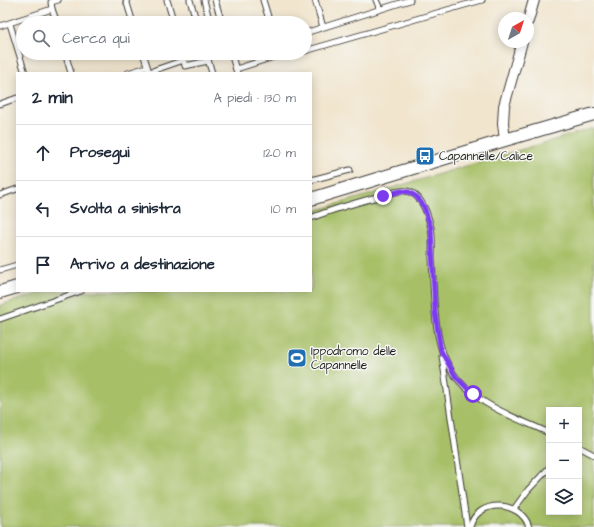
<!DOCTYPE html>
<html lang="it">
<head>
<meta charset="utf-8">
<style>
  :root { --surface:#fff; --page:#f6f6f7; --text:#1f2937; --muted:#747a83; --line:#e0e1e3 }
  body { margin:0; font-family:"Architects Daughter",sans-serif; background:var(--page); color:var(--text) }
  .controls { position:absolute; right:12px; bottom:12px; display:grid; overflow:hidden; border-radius:0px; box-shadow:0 2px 10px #0003 }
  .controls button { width:36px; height:36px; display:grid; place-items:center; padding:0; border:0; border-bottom:1px solid var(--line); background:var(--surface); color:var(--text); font:20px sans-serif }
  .compass { position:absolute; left:498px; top:12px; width:36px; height:36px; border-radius:50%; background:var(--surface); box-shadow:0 2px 10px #0003; rotate:39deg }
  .stop { position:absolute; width:12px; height:12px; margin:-9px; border:3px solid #7c3aed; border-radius:50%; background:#fff }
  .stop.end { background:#7c3aed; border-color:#fff; box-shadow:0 1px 4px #0008 }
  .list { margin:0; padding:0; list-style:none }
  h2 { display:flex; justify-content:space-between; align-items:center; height:52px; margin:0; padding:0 16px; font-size:17px }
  h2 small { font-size:13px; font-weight:400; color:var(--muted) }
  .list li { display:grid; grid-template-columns:26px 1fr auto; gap:12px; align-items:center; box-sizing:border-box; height:56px; padding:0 16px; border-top:1px solid var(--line) }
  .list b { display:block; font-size:15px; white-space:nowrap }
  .list em { font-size:13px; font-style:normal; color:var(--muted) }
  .icon { flex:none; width:22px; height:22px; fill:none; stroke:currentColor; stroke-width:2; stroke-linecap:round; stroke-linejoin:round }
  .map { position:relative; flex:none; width:594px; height:527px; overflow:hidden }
  .search { position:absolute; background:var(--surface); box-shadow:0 2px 10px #0003; left:16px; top:16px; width:296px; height:44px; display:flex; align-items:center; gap:10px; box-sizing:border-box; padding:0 14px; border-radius:22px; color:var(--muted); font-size:15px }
  .panel { position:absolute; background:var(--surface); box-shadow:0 2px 10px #0003; left:16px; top:72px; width:296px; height:220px; border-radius:0px }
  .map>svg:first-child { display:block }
</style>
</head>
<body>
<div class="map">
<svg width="594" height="527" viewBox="0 0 594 527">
  <rect width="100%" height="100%" fill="#f6f6f2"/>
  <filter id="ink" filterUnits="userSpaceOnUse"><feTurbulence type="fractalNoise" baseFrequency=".025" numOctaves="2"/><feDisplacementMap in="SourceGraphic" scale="8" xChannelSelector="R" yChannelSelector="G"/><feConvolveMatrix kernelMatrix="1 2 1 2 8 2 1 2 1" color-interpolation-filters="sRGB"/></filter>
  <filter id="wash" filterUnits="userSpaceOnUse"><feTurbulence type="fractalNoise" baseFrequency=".012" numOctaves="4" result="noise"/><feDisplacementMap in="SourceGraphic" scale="16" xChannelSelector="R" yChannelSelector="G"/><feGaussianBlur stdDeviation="0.9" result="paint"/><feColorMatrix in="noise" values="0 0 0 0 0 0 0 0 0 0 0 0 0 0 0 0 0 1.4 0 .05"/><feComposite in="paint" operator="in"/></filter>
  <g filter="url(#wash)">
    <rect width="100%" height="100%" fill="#f1e5ce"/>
    <path fill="#a7c067" stroke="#626e42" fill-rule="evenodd" d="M594 128V527H0V305L48 291H311V212ZM549 410H579V512H549Z"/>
  </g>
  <g filter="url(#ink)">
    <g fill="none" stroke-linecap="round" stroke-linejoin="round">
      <defs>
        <g id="service">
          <polyline points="126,0 133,23"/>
          <polyline points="167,0 174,23"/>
          <polyline points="190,0 197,23"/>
          <polyline points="204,0 210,23"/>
          <polyline points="215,0 222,23"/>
          <polyline points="263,0 270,23"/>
          <polyline points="315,0 323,27"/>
          <polyline points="376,0 380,9"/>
          <polyline points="52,9 57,23"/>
          <polyline points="10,24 25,73"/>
          <polyline points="0,26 52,9 51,2 58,0"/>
          <polyline points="305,33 410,0"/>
          <polyline points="305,51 482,0"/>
          <polyline points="65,53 71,73"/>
          <polyline points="143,53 149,72 184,60"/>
          <polyline points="182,53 185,66 208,61"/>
          <polyline points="206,53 212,73"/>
          <polyline points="231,53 237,73"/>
          <polyline points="280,55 293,53"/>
          <polyline points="236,69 280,55 279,53"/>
          <polyline points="128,73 147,67"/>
          <polyline points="0,104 17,98"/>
          <polyline points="311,180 350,170"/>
          <polyline points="0,195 17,189"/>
          <path d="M311 218C333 209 355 203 377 197 386 195 398 189 407 191 422 194 428 215 431 228 433 237 432 248 432 258 433 276 433 294 435 312 437 333 440 352 451 370 472 404 515 417 549 433"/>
          <polyline points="0,270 17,265"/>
          <polyline points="0,319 81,291"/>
          <polyline points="442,356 467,527"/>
          <polyline points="579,447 594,455"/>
          <polyline points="514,509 528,490 549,468"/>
          <path d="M470 527C477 498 521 500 529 527"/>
        </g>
        <g id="minor">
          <polyline points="528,21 534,0"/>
          <polyline points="505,140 503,123 504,106 522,42"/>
        </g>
        <g id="tertiary">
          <polyline points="311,199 505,140 594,114"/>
          <polyline points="0,292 17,287"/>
        </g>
      </defs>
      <use href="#service" stroke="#3c3a37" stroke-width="7"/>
      <use href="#minor" stroke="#3c3a37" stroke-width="12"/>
      <use href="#tertiary" stroke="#3c3a37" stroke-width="14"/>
      <use href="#service" stroke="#fff" stroke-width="5"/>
      <use href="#minor" stroke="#fff" stroke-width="10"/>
      <use href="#tertiary" stroke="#fff" stroke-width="12"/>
    </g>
  </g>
  <g fill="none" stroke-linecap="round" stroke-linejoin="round" filter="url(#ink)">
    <polyline stroke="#7c3aed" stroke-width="5" points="383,196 401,191 409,192 417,197 424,207 431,228 435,313 441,351 456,377 473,394"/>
  </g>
  <defs>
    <symbol id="bus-square" viewBox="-11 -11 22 22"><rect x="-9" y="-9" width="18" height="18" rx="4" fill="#1f6fb2" stroke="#f6f6f2"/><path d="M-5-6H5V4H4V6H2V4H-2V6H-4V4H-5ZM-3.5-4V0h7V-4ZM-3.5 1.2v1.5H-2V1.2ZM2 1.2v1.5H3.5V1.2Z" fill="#fff"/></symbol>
    <symbol id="stadium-square" viewBox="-11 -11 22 22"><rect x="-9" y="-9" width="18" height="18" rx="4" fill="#1f6fb2" stroke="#f6f6f2"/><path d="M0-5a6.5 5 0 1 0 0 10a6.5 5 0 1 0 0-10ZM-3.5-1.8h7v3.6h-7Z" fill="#fff"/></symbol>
  </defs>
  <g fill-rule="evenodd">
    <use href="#bus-square" x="414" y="145" width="22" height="22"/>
    <use href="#stadium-square" x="286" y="347" width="22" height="22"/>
  </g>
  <g text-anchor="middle" stroke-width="3" stroke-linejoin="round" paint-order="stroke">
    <g font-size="12" fill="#1c1c1c" stroke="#f6f6f2" text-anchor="start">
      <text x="439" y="160">Capannelle/Calice</text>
      <text x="311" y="355">Ippodromo delle<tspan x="311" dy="14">Capannelle</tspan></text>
    </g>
  </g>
</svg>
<div class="controls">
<button>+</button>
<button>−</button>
<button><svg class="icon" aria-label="layers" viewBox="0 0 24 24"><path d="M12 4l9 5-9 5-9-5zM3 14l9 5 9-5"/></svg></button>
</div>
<svg class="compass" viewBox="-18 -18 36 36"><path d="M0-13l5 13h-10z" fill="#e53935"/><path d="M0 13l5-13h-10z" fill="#747a83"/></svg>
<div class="stop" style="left:473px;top:394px"></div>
<div class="stop end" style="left:383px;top:196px"></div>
<div class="search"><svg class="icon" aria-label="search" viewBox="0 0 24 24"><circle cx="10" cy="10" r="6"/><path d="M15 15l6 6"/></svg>Cerca qui</div>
<section class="panel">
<h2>2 min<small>A piedi · 130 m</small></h2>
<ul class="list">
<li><svg class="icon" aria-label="ahead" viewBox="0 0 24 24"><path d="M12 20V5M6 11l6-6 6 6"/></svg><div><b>Prosegui</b></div><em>120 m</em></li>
<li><svg class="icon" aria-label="left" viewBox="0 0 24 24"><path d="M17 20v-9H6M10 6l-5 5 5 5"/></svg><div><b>Svolta a sinistra</b></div><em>10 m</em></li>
<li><svg class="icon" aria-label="arrive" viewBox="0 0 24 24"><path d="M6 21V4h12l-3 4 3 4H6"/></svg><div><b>Arrivo a destinazione</b></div></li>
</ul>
</section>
</div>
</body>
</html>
